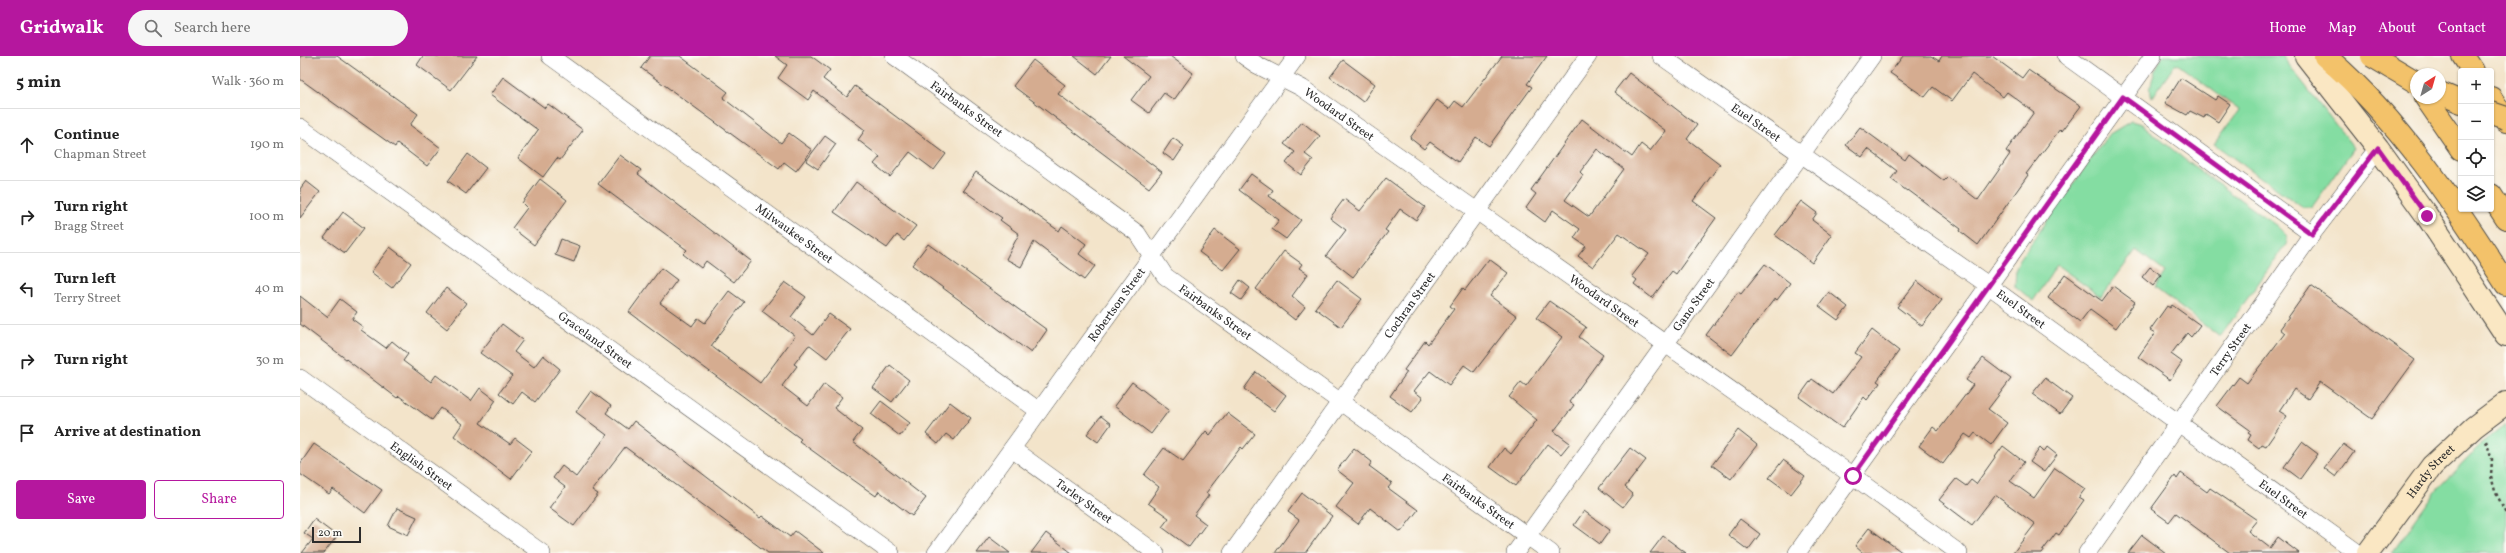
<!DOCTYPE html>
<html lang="en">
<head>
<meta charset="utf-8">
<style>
  :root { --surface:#fff; --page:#f6f6f6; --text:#222; --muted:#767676; --line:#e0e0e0; --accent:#b5179e }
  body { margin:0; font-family:Vollkorn,serif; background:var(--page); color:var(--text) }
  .controls { position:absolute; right:12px; top:12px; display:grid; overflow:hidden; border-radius:4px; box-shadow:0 1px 3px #0004 }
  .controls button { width:36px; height:36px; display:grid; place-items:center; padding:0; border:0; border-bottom:1px solid var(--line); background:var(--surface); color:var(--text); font:20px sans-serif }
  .compass { position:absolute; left:2110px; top:12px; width:36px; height:36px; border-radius:50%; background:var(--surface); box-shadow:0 1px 3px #0004; rotate:37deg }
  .scale { position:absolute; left:12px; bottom:10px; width:49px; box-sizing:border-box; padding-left:4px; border:2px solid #2b2b2b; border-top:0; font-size:11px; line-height:14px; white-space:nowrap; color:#2b2b2b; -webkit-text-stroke:3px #fdfcf7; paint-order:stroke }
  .stop { position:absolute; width:12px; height:12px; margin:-9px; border:3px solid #b5179e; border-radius:50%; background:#fff }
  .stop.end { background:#b5179e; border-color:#fff; box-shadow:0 1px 4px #0008 }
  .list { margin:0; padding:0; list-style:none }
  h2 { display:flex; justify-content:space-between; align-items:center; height:52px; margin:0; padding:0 16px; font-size:17px }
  h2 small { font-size:13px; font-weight:400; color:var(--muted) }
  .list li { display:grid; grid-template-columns:26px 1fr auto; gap:12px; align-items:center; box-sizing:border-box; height:72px; padding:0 16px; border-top:1px solid var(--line) }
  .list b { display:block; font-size:15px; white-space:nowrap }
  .list p { margin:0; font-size:13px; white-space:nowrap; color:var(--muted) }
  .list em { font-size:13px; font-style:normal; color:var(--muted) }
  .actions { display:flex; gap:8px; padding:12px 16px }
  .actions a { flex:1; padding:9px 0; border:1px solid var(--accent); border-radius:4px; text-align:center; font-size:14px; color:var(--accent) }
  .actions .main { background:var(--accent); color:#fff }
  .icon { flex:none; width:22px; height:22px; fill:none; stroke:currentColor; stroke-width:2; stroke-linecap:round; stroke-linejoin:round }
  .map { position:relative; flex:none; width:2206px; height:497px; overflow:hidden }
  header { display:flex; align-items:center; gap:24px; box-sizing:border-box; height:56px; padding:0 20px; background:var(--accent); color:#fff }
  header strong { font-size:19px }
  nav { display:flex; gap:22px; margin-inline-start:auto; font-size:14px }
  .search { width:280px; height:36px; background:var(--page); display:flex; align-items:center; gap:10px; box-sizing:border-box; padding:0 14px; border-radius:22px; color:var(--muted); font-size:15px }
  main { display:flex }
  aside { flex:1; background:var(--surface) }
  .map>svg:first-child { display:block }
</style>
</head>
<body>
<header>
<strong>Gridwalk</strong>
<div class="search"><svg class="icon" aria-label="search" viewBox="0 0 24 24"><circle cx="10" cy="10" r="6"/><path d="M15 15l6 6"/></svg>Search here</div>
<nav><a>Home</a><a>Map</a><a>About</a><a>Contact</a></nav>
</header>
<main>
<aside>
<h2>5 min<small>Walk · 360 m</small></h2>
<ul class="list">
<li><svg class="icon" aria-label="ahead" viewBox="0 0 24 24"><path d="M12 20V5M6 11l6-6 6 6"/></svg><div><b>Continue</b><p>Chapman Street</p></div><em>190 m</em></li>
<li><svg class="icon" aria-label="right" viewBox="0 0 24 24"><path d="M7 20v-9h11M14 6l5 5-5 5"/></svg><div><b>Turn right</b><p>Bragg Street</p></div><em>100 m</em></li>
<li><svg class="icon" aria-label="left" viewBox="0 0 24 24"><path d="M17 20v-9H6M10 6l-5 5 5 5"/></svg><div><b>Turn left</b><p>Terry Street</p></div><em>40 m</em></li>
<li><svg class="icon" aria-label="right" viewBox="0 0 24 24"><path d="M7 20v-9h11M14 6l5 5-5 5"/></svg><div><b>Turn right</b></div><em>30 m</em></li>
<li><svg class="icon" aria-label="arrive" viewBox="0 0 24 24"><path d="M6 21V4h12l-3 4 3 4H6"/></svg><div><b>Arrive at destination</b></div></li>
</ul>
<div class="actions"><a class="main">Save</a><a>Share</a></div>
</aside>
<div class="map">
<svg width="2206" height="497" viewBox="0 0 2206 497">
  <rect width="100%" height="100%" fill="#fdfcf7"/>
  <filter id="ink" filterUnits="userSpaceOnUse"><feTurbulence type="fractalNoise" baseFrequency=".025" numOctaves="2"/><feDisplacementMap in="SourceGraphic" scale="8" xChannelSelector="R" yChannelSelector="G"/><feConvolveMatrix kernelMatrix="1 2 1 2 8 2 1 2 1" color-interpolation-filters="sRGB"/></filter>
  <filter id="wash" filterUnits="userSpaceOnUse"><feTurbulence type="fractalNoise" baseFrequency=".012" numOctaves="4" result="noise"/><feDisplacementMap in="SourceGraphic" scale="16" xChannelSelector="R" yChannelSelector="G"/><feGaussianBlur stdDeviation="0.9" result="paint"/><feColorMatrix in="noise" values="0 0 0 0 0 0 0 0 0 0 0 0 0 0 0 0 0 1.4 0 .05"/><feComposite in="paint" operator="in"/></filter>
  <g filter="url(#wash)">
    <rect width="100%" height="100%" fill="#f3e4ca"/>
    <g fill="#84dda2" stroke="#588466">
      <path d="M1863 0H1982L2054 92 2012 151H2002L1914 88 1939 54 1876 7 1852 42C1847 29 1856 11 1863 0Z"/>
      <polygon points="1831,65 1842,68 1884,103 1977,170 1987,180 1987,187 1920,281 1855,232 1865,216 1836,194 1801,241 1757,209 1733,245 1715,230 1716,211 1720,203 1808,79"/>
      <polygon points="2206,368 2206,497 2092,497 2138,432 2179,390"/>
    </g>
    <g id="blocks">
      <g fill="#d5ac90" fill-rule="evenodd">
        <polygon points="0,0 37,0 118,58 110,69 141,92 127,110 97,87 95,91 0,23"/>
        <polygon points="123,0 177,0 151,34 117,9"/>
        <polygon points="350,0 380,0 428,36 423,42 481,87 489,77 512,94 496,115 484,106 479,113 341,12"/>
        <polygon points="475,0 511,0 530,14 523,23 547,41 555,30 646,98 634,114 610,96 590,121 574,108 580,101 558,84 565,74 514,35 508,44 478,22 487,9"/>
        <polygon points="774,0 811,0 797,18"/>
        <polygon points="823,0 870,0 893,17 874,44 864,37 849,57 831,44 849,20"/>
        <polygon points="1202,0 1247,0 1227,28 1232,31 1189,90 1176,81 1158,106 1130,86 1124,93 1110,82 1137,44 1149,53 1155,45 1163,51"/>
        <polygon points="1603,0 1631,0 1639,5 1642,0 1692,0 1722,22 1728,14 1781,50 1762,75 1760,73 1726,118 1728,119 1678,189 1660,175 1661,173 1608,134 1607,135 1591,123 1597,115 1568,93 1562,101 1546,89 1560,71 1605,104 1609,98 1644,125 1648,121 1678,144 1710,98 1706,95 1734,56 1707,36 1703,41 1672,18 1652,45 1633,31 1625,41 1590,17"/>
        <polygon points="733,4 765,29 758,38 862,116 849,132 713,30"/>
        <polygon points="1043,4 1075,28 1063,46 1030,21"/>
        <path d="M1329 17 1397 69 1387 83 1420 108 1393 145 1416 162 1376 218 1372 215 1352 242 1334 228 1337 224 1332 220 1349 198 1319 177 1293 211 1278 200 1286 190 1274 182 1280 173 1253 154 1245 166 1226 152 1236 138 1231 134 1282 63 1332 101 1341 88 1350 95 1366 75 1314 36ZM1297 93 1324 113 1289 161 1265 144 1283 119 1280 116Z"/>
        <polygon points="203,21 245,52 248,48 283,74 260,104 257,102 243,121 218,102 238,74 190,39"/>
        <polygon points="1881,22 1915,44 1918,40 1930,48 1918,66 1906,58 1904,62 1890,55 1887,59 1865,47"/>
        <polygon points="1002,66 1020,80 1005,98 1013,104 1001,119 986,107 995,96 984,88"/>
        <polygon points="525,80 536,88 518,113 506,105"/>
        <polygon points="873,82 884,90 874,105 863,97"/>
        <polygon points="168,98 186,112 166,138 148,125"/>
        <polygon points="320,99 341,114 338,118 451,205 434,226 406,205 401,212 383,198 387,194 298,128"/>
        <polygon points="676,116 759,175 762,170 786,188 779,198 795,210 784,224 734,186 721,211 706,203 719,178 700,164 702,162 663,134"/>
        <polygon points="951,118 973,134 969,140 1001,164 986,183 972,173 979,164 939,134"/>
        <polygon points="1086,122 1125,151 1116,164 1100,153 1085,174 1088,176 1053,221 1026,200 1046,174 1030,162 1044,143 1060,155"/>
        <polygon points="240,123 267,144 234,189 212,172 227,152 222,147"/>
        <polygon points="6,125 20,136 0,162 0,133"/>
        <polygon points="556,126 616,170 604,185 597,179 587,192 534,156"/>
        <polygon points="1501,145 1517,157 1512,164 1532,179 1512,207 1475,179"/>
        <polygon points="43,156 64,172 45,197 24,182"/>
        <polygon points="915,174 940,193 923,214 899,196"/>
        <polygon points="261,183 280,190 274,206 255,199"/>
        <polygon points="628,188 747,274 731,297 612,209"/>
        <polygon points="90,191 111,207 92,232 71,216"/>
        <polygon points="984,195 1002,208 999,212 1008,218 992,240 1005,251 995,264 956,233"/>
        <polygon points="1189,203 1208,217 1190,240 1217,260 1174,316 1164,309 1149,329 1130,315 1114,335 1123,342 1112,356 1090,340 1107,316 1104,314 1125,285 1128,288 1154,253 1150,250 1163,232 1165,234"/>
        <polygon points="1465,208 1490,227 1477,244 1475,242 1432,299 1406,279 1438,236 1441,238"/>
        <polygon points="1850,211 1861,219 1853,230 1842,221"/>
        <polygon points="361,212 377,224 360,247 392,270 398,262 405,267 429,235 444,246 411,290 460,327 495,280 462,255 485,226 506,241 491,261 513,279 529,258 550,273 527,302 510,289 508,290 494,308 497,310 482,330 508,350 524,328 542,341 534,352 562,374 553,386 626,442 612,460 579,435 576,440 535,411 499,385 501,383 329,256"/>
        <polygon points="1765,218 1802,245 1813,230 1835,246 1816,272 1790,253 1780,266 1748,242"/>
        <polygon points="940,224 950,232 941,244 931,237"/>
        <polygon points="1037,224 1062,243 1041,271 1015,252"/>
        <polygon points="1617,225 1642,244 1622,270 1597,251"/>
        <polygon points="2011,229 2115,304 2072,363 2020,326 2008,343 1994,333 1979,355 1987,360 1966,390 1962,388 1959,392 1948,384 1951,379 1948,377 1950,374 1917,350 1939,321 1947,327 1985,277 1980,273"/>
        <polygon points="146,232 166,247 147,273 127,257"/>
        <polygon points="1529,236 1548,251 1538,264 1519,250"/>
        <polygon points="0,240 27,261 40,243 57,256 52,263 63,271 61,274 86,292 92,285 108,298 103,305 131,326 136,319 171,345 180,332 196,344 180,367 210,388 215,382 232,395 211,423 154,380 162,368 141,352 132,364 99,340 97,342 0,268"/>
        <polygon points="1249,245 1286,271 1279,281 1303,299 1269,346 1274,349 1254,375 1270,387 1261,398 1248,388 1216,430 1190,411 1204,392 1211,398 1237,364 1209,341 1221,326 1226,330 1262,281 1236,262"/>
        <polygon points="1872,249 1900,269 1891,281 1887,277 1871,298 1882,306 1870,324 1838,301 1855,277 1850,274 1867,250 1870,252"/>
        <polygon points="202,268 223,284 214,296 234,311 243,299 260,313 235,346 222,336 213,348 199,337 212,320 180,297"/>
        <polygon points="1572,274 1599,295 1577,325 1580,327 1567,344 1564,341 1542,372 1499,341 1512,323 1533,338 1561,301 1555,297"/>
        <polygon points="1683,302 1711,323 1688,353 1707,367 1691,389 1675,377 1671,382 1665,378 1643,408 1619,390 1633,371 1638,375 1673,329 1666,324"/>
        <polygon points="590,309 609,324 592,346 573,332"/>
        <polygon points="956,316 986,339 974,355 944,333"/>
        <polygon points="1745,322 1772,342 1760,358 1732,338"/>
        <polygon points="832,326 869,354 851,378 814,350"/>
        <polygon points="291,335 311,350 306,357 328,373 334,365 460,462 462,460 490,481 495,475 524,497 468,497 325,391 292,434 298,438 274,470 249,452 265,431 253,422 262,410 276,421 307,379 276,356"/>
        <polygon points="581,345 610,367 600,380 571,358"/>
        <polygon points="650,346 671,362 654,384 646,378 638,388 626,378"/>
        <polygon points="927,357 955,378 943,393 941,391 906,437 909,439 894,459 906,468 889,491 862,471 869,462 848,447 859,431 844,419 864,392 883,405 906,375 910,379"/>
        <polygon points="801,360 811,368 798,386 787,378"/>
        <polygon points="1438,374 1457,389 1431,423 1412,409"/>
        <polygon points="2002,386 2018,398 2000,423 1984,411"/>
        <polygon points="14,388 82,434 65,457 33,433 29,438 0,418 0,408"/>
        <polygon points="2043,388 2054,396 2036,421 2024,412"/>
        <polygon points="1703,390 1724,406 1710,425 1734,442 1755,412 1785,433 1779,441 1784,444 1759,479 1756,477 1741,497 1713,497 1735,468 1695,439 1672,469 1639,444 1656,423 1666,430 1671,424 1676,428"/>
        <polygon points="1747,391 1757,399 1744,416 1730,406 1740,392 1744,396"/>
        <polygon points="1054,392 1072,406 1069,410 1092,427 1088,432 1118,454 1101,476 1070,452 1058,468 1036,451 1054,427 1037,414"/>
        <polygon points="1330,392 1346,404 1325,431 1333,438 1323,451 1299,432"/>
        <polygon points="1483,404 1505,420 1491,438 1469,422"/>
        <polygon points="1881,417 1907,436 1910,432 1957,464 1948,475 1970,492 1978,481 1999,497 1930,497 1876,457 1869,466 1851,453 1875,420 1877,423"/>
        <polygon points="1002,437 1032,460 1005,497 975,497 999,464 988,456"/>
        <polygon points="97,452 117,461 108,479 88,470"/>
        <polygon points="1284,455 1310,474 1300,488 1274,469"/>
        <polygon points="14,463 37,480 24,497 2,497 13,483 4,477"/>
        <polygon points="1440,463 1460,478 1448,494 1428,479"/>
        <polygon points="1569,472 1603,497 1563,497 1555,490"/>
        <polygon points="746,477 772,497 731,497"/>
        <polygon points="1842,479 1866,497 1828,497"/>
        <polygon points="1363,480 1386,497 1350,497"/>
        <polygon points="689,481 710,497 677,497"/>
      </g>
    </g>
  </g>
  <g filter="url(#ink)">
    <use href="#blocks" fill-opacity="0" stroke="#494743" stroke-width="1"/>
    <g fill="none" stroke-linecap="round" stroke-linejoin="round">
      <defs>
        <g id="minor">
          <path id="s1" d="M250 0 739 355"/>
          <path id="s2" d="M594 0 837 177 865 220 1251 497"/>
          <path id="s3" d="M944 0 957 9 1002 32 1553 420 1659 497"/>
          <path id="s4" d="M1361 0 1688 229 2058 497"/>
          <polyline points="1766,0 2012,178"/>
          <path id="s5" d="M0 71 591 497"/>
          <path id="s6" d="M0 322 242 497"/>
          <path id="s7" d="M712 393 856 497"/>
          <path id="s8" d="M636 497 997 0"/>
          <path id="s9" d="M932 497 1288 0"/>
          <path id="s10" d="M1215 497 1572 0"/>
          <polyline points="1497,497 1853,0"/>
          <path id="s11" d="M1787 497 2012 178 2078 92"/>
        </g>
        <g id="secondary">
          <polyline points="2006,0 2078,92 2127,160 2206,279"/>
          <path id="s12" d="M2068 497 2132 410 2174 371 2206 347"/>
        </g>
        <g id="motorway">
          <path d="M2025 0C2099 63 2154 147 2206 228"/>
          <polyline points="2163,0 2173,15"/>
          <polyline points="2140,37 2161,46"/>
          <polyline points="2126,42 2161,93"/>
          <polyline points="2191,42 2206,65"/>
          <polyline points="2191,139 2206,162"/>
        </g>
      </defs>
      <use href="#minor" stroke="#494743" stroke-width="18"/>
      <use href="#secondary" stroke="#494743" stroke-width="24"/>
      <use href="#motorway" stroke="#494743" stroke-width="24"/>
      <polyline stroke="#494743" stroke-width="2.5" stroke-dasharray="3 3" stroke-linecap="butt" points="2186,385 2192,403 2191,420 2195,435 2206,457"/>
      <use href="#minor" stroke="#fff" stroke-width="17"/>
      <use href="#secondary" stroke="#fae7c3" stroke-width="22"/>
      <use href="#motorway" stroke="#f3c26a" stroke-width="22"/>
      <defs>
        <g id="motorway-bridge">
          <polyline points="2072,0 2116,26"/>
          <polyline points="2191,57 2206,62"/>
        </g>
      </defs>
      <use href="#motorway-bridge" stroke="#494743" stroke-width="24" stroke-linecap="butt"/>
      <use href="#motorway-bridge" stroke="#f3c26a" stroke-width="22"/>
    </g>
  </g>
  <g fill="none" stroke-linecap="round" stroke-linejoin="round" filter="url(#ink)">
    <polyline stroke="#b5179e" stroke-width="5" points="1553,420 1823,41 2012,178 2078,92 2127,160"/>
  </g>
  <g text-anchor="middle" stroke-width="3" stroke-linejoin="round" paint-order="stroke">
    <g font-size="12" fill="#2b2b2b" stroke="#fdfcf7">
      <text dy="4" stroke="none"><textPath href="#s2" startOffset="90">Fairbanks Street</textPath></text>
      <text dy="4" stroke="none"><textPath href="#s3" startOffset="112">Woodard Street</textPath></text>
      <text dy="4" stroke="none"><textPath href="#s4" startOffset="116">Euel Street</textPath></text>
      <text dy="4" stroke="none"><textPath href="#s1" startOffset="302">Milwaukee Street</textPath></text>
      <text dy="4" stroke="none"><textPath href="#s3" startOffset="436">Woodard Street</textPath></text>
      <text dy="4" stroke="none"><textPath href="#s8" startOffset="307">Robertson Street</textPath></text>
      <text dy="4" stroke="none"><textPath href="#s9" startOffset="305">Cochran Street</textPath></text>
      <text dy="4" stroke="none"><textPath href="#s10" startOffset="306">Gano Street</textPath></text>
      <text dy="4" stroke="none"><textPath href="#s4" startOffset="440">Euel Street</textPath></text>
      <text dy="4" stroke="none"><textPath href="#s2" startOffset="414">Fairbanks Street</textPath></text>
      <text dy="4" stroke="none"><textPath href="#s5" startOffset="364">Graceland Street</textPath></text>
      <text dy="4" stroke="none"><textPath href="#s11" startOffset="249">Terry Street</textPath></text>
      <text dy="4" stroke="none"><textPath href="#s6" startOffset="150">English Street</textPath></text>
      <text dy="4" stroke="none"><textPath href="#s12" startOffset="103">Hardy Street</textPath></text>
      <text dy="4" stroke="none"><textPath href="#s4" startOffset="764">Euel Street</textPath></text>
      <text dy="4" stroke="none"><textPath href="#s7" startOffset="89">Tarley Street</textPath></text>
      <text dy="4" stroke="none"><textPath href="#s2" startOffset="738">Fairbanks Street</textPath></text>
    </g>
  </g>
</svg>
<div class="controls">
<button>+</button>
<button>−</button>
<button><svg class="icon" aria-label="locate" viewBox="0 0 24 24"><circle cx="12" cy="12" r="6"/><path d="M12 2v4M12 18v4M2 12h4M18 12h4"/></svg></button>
<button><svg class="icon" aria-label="layers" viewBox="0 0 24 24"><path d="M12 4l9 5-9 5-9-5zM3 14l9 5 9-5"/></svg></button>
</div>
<svg class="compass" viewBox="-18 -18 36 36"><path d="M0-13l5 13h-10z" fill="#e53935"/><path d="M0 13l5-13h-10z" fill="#767676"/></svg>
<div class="scale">20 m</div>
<div class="stop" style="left:1553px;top:420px"></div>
<div class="stop end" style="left:2127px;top:160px"></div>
</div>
</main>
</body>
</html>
